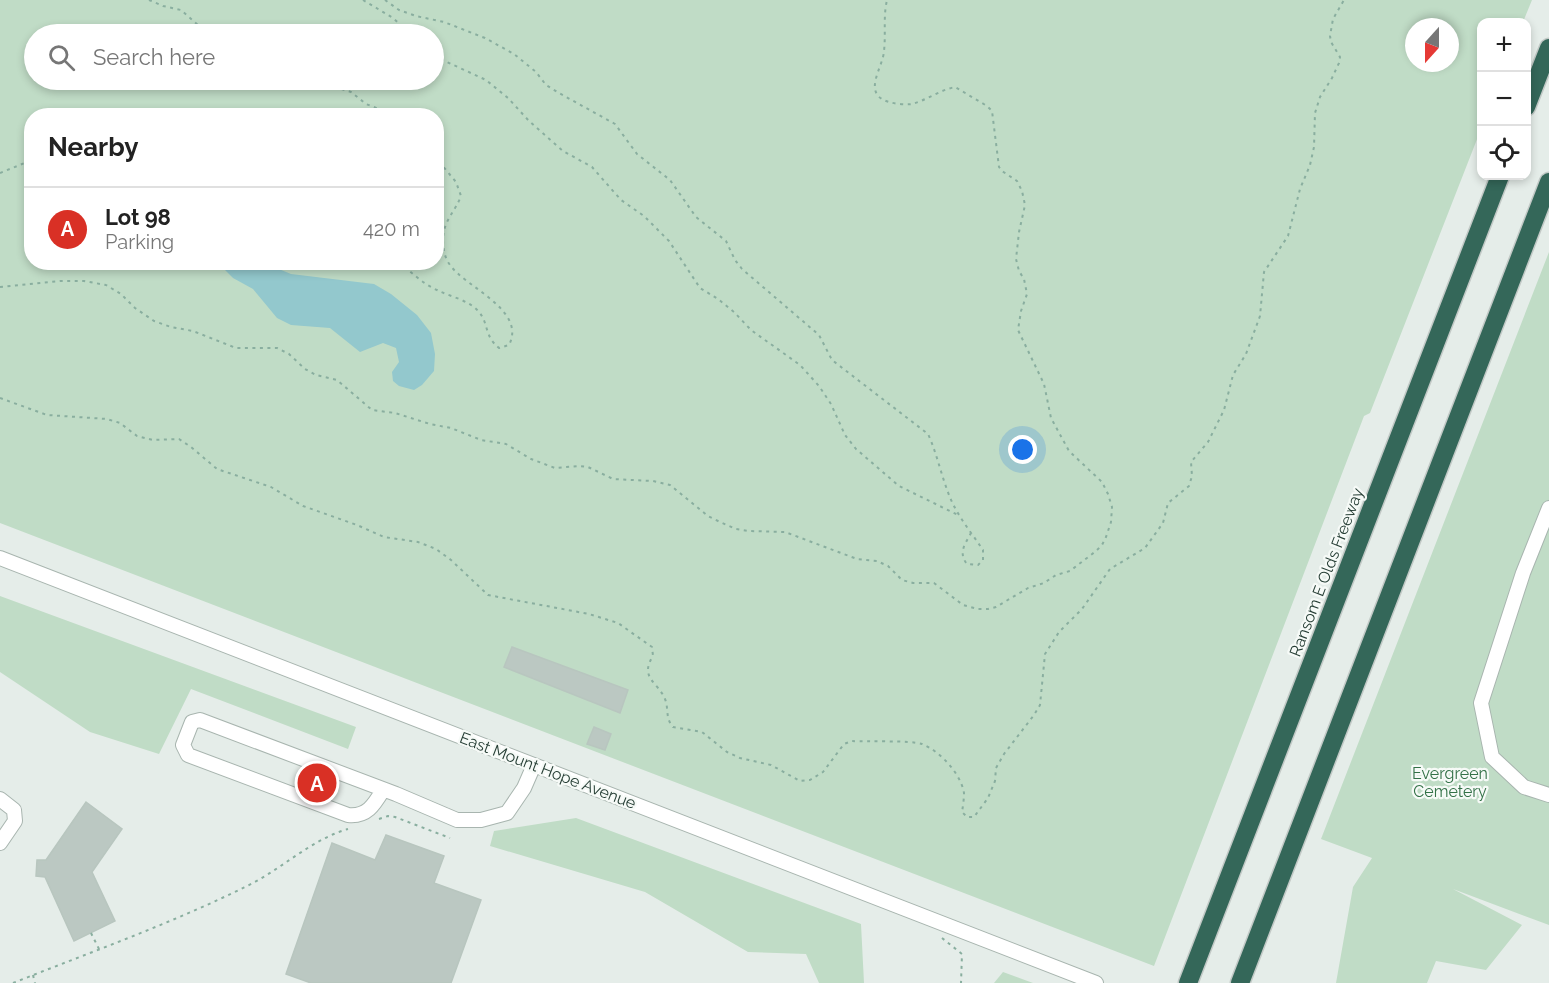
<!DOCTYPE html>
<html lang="en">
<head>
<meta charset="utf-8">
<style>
  :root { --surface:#fff; --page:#f2f2f2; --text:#222; --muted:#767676; --line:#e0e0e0; --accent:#d93025 }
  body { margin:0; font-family:Raleway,sans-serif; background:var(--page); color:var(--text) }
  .controls { position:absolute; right:18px; top:18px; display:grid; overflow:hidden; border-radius:12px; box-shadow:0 3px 9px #0003 }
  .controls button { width:54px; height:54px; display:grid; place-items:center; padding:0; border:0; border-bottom:2px solid var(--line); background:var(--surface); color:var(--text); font:30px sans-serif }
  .compass { position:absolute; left:1405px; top:18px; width:54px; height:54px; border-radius:50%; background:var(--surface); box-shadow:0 3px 9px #0003; rotate:201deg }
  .you { position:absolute; left:1023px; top:450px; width:21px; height:21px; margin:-15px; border:4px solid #fff; border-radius:50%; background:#1a73e8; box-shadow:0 0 0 9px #1a73e833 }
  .badge { display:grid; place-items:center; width:39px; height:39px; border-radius:50%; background:var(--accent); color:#fff; font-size:20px; font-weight:700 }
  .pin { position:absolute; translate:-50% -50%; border:3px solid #fff; box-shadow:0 2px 6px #0006 }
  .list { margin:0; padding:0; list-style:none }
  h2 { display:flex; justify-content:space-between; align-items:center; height:78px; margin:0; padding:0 24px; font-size:26px }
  h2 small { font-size:20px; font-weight:400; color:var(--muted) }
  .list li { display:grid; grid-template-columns:39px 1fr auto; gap:18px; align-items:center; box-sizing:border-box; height:84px; padding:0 24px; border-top:2px solid var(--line) }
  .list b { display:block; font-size:22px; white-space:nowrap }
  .list p { margin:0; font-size:20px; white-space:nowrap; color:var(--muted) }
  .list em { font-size:20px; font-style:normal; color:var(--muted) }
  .icon { flex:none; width:33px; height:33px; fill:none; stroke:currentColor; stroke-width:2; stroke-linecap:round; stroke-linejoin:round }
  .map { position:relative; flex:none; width:1549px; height:983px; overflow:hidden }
  .search { position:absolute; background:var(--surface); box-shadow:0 3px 9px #0003; left:24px; top:24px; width:420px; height:66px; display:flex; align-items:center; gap:15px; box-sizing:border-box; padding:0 21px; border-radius:33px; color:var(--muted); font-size:22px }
  .panel { position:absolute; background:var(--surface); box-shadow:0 3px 9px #0003; left:24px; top:108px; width:420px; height:162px; border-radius:24px }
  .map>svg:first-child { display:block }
</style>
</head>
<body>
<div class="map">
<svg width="1549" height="983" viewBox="0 0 1549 983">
  <rect width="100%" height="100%" fill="#e5ede9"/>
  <g fill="#c0dcc6" fill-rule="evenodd">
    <path d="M0 0H1532L1523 22H1482L1481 129 1370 413 1364 416 1154 966 0 523ZM1414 27H1450V63H1414ZM34 34H434V80H34ZM32 116H436V262H32Z"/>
    <polygon points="1549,252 1549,925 1453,889 1522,925 1486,970 1436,961 1427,983 1336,983 1353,887 1372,858 1321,839"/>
    <polygon points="0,596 356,727 348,749 191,689 159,754 90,732 0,672"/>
    <polygon points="576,818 861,924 864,983 819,983 806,954 748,952 645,892 490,846 494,831"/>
    <polygon points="1003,972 1033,983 994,983"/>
  </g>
  <polygon fill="#93c8cd" points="233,263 255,263 269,265 291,274 374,284 391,294 417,315 431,333 435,354 434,371 422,385 414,390 399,386 393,381 392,372 399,362 396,348 383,343 360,352 330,328 291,325 277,318 253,289 233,278 225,270"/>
  <g fill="#bbc8c2" stroke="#b8c6bf" stroke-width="1.5">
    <polygon points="512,647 628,690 620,713 504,667"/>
    <polygon points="594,727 611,734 605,750 587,744"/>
    <polygon points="86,802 122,829 92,872 115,921 74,941 45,877 36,876 37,860 46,860"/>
    <polygon points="386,835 444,856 434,883 481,900 451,983 311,983 286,974 332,843 375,860"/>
  </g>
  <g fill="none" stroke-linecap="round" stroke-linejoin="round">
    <defs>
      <g id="minor">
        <polyline points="1549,508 1523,573 1481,703 1492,757 1524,787 1549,795"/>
        <polyline points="0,558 1096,983"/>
        <path d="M383 790C374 805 367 817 348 815L188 755 183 745 192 722 200 720 396 794 457 820H481L507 813 524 788 534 765"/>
        <polyline points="0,799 14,810 15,821 0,843"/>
      </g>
      <g id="highway">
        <polyline points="1526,107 1549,48"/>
        <polyline points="1188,983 1500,176"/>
        <polyline points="1240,983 1549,182"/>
      </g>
    </defs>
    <use href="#minor" stroke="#a8b5af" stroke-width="16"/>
    <use href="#highway" stroke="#c2c9c6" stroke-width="21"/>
    <g stroke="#89ae9f" stroke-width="2" stroke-dasharray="3 4.5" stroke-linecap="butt">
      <polyline points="149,0 163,6 181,10 207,33 228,34"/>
      <polyline points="363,0 393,18 411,34"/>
      <path d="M385 0 399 10 416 16 444 22 485 38 514 54 536 72 546 85 559 93 615 124 637 154 670 180 696 217 726 241 735 260 742 269 819 335 832 360 928 434C938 456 942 480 952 502 960 519 973 535 983 550V560L978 565 967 564C958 553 965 544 971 533"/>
      <polyline points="434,56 486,80 508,98 529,121 563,151 592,167 621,200 644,216 669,241 700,288 718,299 734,312 751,330 800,365 819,386 831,404 845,435 856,449 899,486 958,515"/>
      <polyline points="313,80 351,92 366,104 397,116"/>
      <polyline points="0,173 32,160"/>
      <path d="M399 262C411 272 423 284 437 290 451 297 469 300 479 312 489 324 484 336 499 348L509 345C527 310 465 287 450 265 444 257 443 247 443 238 444 220 455 212 461 196L456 182 436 158"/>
      <path d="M0 287 60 281H84L106 285 121 294 135 308 154 321 171 327 193 331 236 348H277L289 354 305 369 316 375 337 380 372 410 395 413 430 424 451 428 481 440 506 444 531 459 555 468 580 466 588 467 613 479 653 481 670 485 708 516 720 522 736 529 749 531 785 532 857 559 877 561 888 566 902 580 913 583H934L963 605 978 609H988L996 607 1028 588 1044 583 1056 575 1070 571 1096 551 1102 545 1106 537 1111 522 1112 507 1108 494 1102 482 1069 451 1051 418 1044 384 1018 330 1021 311 1027 294 1024 279 1019 271 1016 259 1019 232 1025 205 1022 191 1017 181 1002 171 999 167 992 111 987 106 955 87C940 90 927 100 912 104 905 105 896 104 889 102 861 94 883 68 884 51 886 34 883 17 887 0"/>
      <path d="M0 398 47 415 107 419 120 423 137 436 153 440 179 439 191 447 217 469 271 487 303 506 357 525 384 537 418 542 436 549 451 560 488 595 589 614 618 623 652 647 653 656C639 678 658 682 665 699 669 709 665 718 673 727L702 732 727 752 740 758 771 765 800 781 810 780 823 772 844 744 852 741C868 742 909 740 922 744 940 751 961 774 964 793 964 799 963 806 962 812L967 817H974L988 798 995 781 996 768 1004 754 1034 715 1040 705 1045 654 1059 632 1082 609 1110 569 1145 548 1163 523 1168 503 1189 486 1192 476 1191 462 1208 442 1224 410 1233 375 1246 354 1260 316 1264 272 1288 236 1300 189 1310 165 1314 147 1315 113 1320 97 1332 78 1339 63 1340 57 1331 42 1330 36 1333 19 1344 0"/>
      <polyline points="379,819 388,816 395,817 450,838"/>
      <polyline points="91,933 99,949"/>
      <polyline points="942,938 962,954 961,983"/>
      <polyline points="33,975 35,983"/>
      <path d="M13 983C91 952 170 924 245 887 281 870 310 840 348 829"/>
    </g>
    <use href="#minor" stroke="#fff" stroke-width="14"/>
    <use href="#highway" stroke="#346759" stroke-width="18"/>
  </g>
  <g text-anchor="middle" stroke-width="4.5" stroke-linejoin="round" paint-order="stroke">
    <g font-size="16" fill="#263e35" stroke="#f6faf7">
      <text transform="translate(1326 572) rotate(-69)" y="6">Ransom E Olds Freeway</text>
      <text transform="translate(548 770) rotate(21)" y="6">East Mount Hope Avenue</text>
    </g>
    <g font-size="16" fill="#337147" stroke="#f6faf7">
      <text x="1450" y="779">Evergreen<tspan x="1450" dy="18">Cemetery</tspan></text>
    </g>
  </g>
</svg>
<div class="controls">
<button>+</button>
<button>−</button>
<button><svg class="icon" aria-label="locate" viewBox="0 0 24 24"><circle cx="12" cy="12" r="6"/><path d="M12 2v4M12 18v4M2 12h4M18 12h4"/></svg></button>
</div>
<svg class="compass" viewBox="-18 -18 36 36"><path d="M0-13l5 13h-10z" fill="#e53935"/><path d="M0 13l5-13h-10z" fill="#767676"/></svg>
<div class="you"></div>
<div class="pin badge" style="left:317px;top:783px">A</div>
<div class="search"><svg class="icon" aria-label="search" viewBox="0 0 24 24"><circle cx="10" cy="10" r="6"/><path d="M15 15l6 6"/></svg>Search here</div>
<section class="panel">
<h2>Nearby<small></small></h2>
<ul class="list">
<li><span class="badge">A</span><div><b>Lot 98</b><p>Parking</p></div><em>420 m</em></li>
</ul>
</section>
</div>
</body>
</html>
